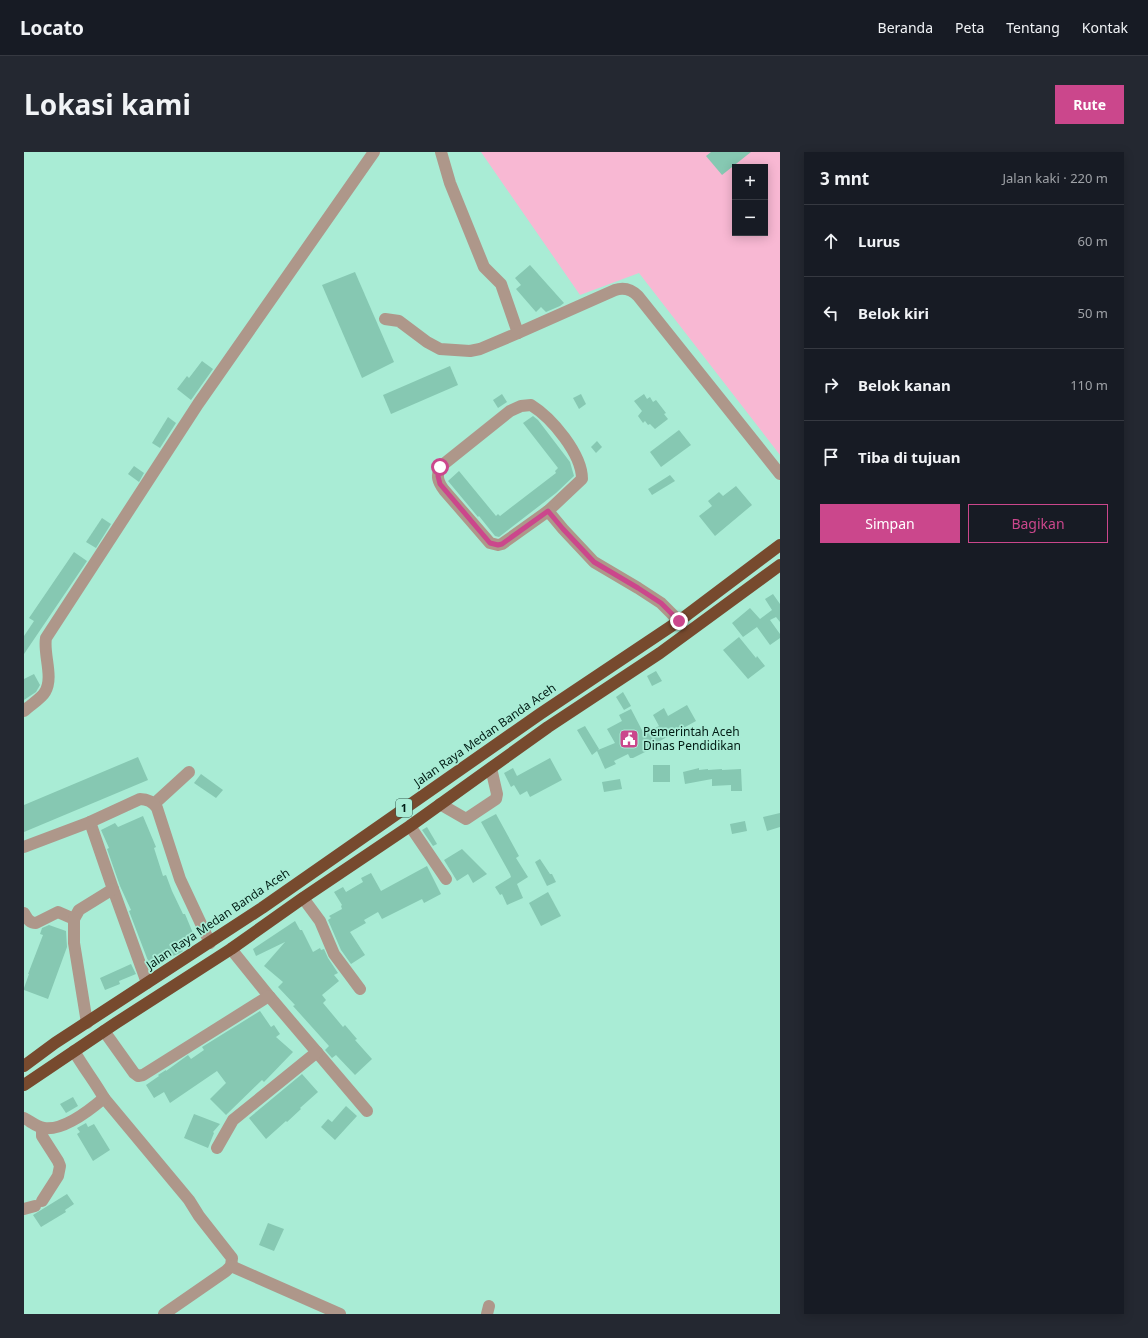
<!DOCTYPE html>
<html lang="id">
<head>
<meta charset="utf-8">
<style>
  :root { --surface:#171b24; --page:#242831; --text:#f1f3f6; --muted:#9ea1a6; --line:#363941; --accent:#cb478c }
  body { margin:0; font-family:"Noto Sans",sans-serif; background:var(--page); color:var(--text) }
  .controls { position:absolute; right:12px; top:12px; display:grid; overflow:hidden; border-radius:0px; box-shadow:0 2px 10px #0003 }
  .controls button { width:36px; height:36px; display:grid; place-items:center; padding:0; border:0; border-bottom:1px solid var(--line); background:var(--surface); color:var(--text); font:20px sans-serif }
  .stop { position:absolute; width:12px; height:12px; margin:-9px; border:3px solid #cb478c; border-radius:50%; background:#fff }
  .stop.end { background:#cb478c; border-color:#fff; box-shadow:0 1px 4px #0008 }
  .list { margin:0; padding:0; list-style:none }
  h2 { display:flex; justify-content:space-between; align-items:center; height:52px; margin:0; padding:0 16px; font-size:17px }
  h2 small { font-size:13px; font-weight:400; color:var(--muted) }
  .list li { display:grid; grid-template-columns:26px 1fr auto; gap:12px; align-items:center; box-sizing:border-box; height:72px; padding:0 16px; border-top:1px solid var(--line) }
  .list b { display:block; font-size:15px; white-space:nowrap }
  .list em { font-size:13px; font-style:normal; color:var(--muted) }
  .actions { display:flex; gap:8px; padding:12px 16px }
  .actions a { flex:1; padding:9px 0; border:1px solid var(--accent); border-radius:0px; text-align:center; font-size:14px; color:var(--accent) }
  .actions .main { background:var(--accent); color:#fff }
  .icon { flex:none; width:22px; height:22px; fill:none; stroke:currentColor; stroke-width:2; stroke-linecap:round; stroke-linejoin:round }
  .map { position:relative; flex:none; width:756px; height:1162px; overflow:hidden; border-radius:0px }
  header { display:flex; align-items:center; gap:24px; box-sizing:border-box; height:56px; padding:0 20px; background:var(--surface); border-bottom:1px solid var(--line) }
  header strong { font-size:19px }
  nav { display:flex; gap:22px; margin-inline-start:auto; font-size:14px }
  .intro { display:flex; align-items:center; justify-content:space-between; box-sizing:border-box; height:96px; padding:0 24px }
  h1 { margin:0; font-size:28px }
  .button { padding:10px 18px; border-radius:0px; background:var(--accent); color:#fff; font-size:14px; font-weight:700 }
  main { display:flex; gap:24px; padding:0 24px }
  aside { flex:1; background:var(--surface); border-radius:0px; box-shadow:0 2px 10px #0003 }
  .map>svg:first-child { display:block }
</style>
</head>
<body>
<header>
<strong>Locato</strong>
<nav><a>Beranda</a><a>Peta</a><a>Tentang</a><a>Kontak</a></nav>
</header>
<div class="intro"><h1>Lokasi kami</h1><a class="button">Rute</a></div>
<main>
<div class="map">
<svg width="756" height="1162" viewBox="0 0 756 1162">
  <rect width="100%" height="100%" fill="#a9ecd5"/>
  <path fill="#f8b8d3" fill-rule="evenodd" d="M457 0H756V303L615 121 556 143ZM711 15H741V81H711Z"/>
  <g fill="#86c8b2">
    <polygon points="687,0 727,0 698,23 682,4"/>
    <polygon points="506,113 540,151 536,154 522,160 517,155 512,160 492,137 497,133 491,126"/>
    <polygon points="331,120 370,210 338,226 298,133"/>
    <polygon points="178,209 189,217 167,248 153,237 163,224 165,226"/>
    <polygon points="426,214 434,233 367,262 359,243"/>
    <polygon points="478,242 483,250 474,256 469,248"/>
    <polygon points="557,242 562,252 555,257 549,246"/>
    <polygon points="620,242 623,247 626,245 629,250 632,248 642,261 640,262 644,267 631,277 626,272 624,273 621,269 619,271 614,264 618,259 610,249"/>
    <polygon points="509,264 514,268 546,310 550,324 532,341 475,385 471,384 455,364 454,365 424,329 435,319 472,364 474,362 476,364 532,321 531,319 534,316 499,271"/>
    <polygon points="144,265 152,271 136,296 128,291"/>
    <polygon points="655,278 667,293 637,315 626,300"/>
    <polygon points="573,289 578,295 572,301 567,295"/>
    <polygon points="110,314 120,321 115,330 104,322"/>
    <polygon points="646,323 651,329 628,343 624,337"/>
    <polygon points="712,334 728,353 691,384 675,364 688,354 684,349 695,340 699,344"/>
    <polygon points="78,366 87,372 72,396 62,390"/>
    <polygon points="50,400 63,409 0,502 0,484 10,469 5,466"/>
    <polygon points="749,442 756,452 756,470 752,465 746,468 756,482 756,486 746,493 733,475 719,485 708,471 726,456 736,467 748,458 741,447"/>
    <polygon points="715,485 732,506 733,504 741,514 724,527 699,498"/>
    <polygon points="632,519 638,529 628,534 623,524"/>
    <polygon points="10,522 16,533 12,540 0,548 0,527"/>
    <polygon points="599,540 607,554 600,558 592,545"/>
    <polygon points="663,553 672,569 634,590 627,595 627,597 609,606 606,606 604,602 590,609 592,612 581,617 573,599 568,603 553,578 561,574 575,597 574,598 591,591 583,577 598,569 595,563 607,557 620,582 635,574 629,563 640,556 644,564"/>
    <polygon points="114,605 124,628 0,680 0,653"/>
    <polygon points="526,606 538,628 506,645 503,639 496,643 490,633 487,635 480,621 489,616 493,624"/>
    <rect x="629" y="613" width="17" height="17"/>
    <polygon points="675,616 675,618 684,617 684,618 698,617 698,618 717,617 718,639 707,639 707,633 688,634 688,627 661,632 659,620"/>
    <polygon points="177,622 199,638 192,646 170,631"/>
    <polygon points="596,627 598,637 580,640 578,630"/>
    <polygon points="756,661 756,675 743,679 739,665"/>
    <polygon points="472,662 495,704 492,706 504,725 493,732 499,746 483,753 478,742 476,743 471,735 487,725 486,722 457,670"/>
    <polygon points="119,664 132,695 130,696 139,724 142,723 148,739 159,762 161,762 171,786 156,796 159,799 156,801 126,814 105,759 107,758 96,734 83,697 85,696 77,678 91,671 94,675"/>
    <polygon points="721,669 723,679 708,682 706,672"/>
    <polygon points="403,675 413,692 409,694 398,678"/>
    <polygon points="438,697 463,722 449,731 444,722 433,729 420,708"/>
    <polygon points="516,707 526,722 528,722 532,730 523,734 511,710"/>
    <polygon points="403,714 417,742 400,751 398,747 358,767 354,760 340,768 342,771 326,780 341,803 327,812 317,798 304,768 307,766 305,764 318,757 317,754 318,753 310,740 319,735 322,740 339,730 337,726 347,721 357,739"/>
    <polygon points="524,740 537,764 517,774 505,751"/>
    <polygon points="271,769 276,778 278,778 289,800 296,796 297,798 300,797 304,806 314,821 310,823 315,829 298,843 302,848 299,851 319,875 321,873 333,887 331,888 348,907 331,923 312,903 308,906 301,898 305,894 269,854 271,853 254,835 259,830 240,814 261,790 232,804 229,797"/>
    <polygon points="25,773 42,779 43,795 24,847 0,838 0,836 5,822 4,822 19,783 16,782 18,776"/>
    <polygon points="107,812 112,822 95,829 96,832 81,838 76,826"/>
    <polygon points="236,859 247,875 250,873 256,882 252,885 269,900 240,930 238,928 202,963 186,947 202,931 193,919 146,951 140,940 130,946 122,933 135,924 134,923 142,918 142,919 164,903 167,907 180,898 178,895"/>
    <polygon points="278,922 294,940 276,956 277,957 263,970 262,969 242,987 225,966"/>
    <polygon points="49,945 54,954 42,961 36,952"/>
    <polygon points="322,954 333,964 311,988 297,975 304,967 308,970"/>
    <polygon points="170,962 196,972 189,980 190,981 184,996 160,986"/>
    <polygon points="62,971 64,975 70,972 86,998 69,1009 53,982 56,980 53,976"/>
    <polygon points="43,1042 50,1052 41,1058 42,1060 17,1075 9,1063"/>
    <polygon points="244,1071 260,1077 250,1099 235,1093"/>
  </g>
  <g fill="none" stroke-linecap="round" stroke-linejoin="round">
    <g stroke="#ae978a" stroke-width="12">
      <polyline points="417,0 426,31 460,115 477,132 494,181"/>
      <path d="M361 167 375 169 403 190 416 197 446 199 456 197 494 181 591 138C600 135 607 137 614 144L756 322"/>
      <path d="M507 253C528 266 558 302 558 327L524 359 478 392 474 393 466 391 420 338C414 330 412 324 416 315L486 259 497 254Z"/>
      <polyline points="524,359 539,377 570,410 614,436 637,451 655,469"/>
      <path d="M0 559C6 553 17 547 21 540 30 525 19 502 22 486L174 252 350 0"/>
      <polyline points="130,652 165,620"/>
      <polyline points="416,652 442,667 472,647 473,642 467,616"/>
      <polyline points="66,670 89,737 123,831"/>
      <polyline points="386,674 422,727"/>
      <path d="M0 695 66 670 116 647C123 647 129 650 133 656L156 727 186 791"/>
      <polyline points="279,746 296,769 310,802 336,837"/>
      <path d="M0 761C3 766 5 771 12 771L34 760 50 767"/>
      <polyline points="207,797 245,844 343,959"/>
      <polyline points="63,871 50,791 50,767 55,758 89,737"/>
      <polyline points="80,879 110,921 114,924 119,923 245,844"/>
      <path d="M50 899C59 915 71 930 80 946L165 1048 175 1064 208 1106 207 1114 202 1119 140 1162"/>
      <path d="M0 966C6 969 13 975 20 976 40 979 66 958 80 946"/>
      <polyline points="18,976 18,984 34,1009 36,1014 34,1024 18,1049"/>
      <polyline points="193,996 209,968 293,900"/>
      <polyline points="0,1057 11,1054"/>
      <polyline points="207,1114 316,1162"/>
      <polyline points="463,1162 465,1154"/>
    </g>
    <g stroke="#774a2e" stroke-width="12">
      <polyline points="0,914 31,891 238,756 516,562 655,469 756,393"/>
      <polyline points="0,933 92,871 207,797 279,746 386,674 524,575 636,501 756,413"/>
    </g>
  </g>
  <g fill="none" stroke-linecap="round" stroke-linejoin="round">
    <polyline stroke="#cb478c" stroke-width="5" points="416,315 414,324 416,332 466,391 474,393 478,392 524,359 539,377 570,410 614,436 637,451 655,469"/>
  </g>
  <defs>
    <symbol id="civic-square" viewBox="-11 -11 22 22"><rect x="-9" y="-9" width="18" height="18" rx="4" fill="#cb478c" stroke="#a9ecd5"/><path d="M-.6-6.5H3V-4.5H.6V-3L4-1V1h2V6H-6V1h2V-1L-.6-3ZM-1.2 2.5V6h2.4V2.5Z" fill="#fff"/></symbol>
  </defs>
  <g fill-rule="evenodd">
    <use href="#civic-square" x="594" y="576" width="22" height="22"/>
  </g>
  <g text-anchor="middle" stroke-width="3.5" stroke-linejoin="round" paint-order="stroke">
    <rect fill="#a9ecd5" stroke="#335a4e" stroke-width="1" x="372" y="647" width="16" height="18" rx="3"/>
    <g font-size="11" font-weight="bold" fill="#011c14">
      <text x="380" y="660">1</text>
    </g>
    <g font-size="12" fill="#011c14" stroke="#a9ecd5" text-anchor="start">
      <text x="619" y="584">Pemerintah Aceh<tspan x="619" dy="14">Dinas Pendidikan</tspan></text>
    </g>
    <g font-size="12" fill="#011c14" stroke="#a9ecd5">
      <text transform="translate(461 583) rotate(-35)" y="4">Jalan Raya Medan Banda Aceh</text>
      <text transform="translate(194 767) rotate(-34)" y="4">Jalan Raya Medan Banda Aceh</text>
    </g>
  </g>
</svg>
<div class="controls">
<button>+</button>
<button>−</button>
</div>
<div class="stop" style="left:416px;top:315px"></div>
<div class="stop end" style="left:655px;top:469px"></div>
</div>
<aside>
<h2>3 mnt<small>Jalan kaki · 220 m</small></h2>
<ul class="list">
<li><svg class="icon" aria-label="ahead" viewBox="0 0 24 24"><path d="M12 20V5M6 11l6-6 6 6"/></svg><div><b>Lurus</b></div><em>60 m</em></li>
<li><svg class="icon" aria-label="left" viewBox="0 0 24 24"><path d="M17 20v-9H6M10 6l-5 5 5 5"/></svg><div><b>Belok kiri</b></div><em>50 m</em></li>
<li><svg class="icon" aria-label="right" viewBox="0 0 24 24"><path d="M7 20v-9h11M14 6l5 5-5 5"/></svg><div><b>Belok kanan</b></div><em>110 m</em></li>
<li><svg class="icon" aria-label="arrive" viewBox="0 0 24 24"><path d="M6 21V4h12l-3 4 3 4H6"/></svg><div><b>Tiba di tujuan</b></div></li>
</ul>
<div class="actions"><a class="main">Simpan</a><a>Bagikan</a></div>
</aside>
</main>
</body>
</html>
